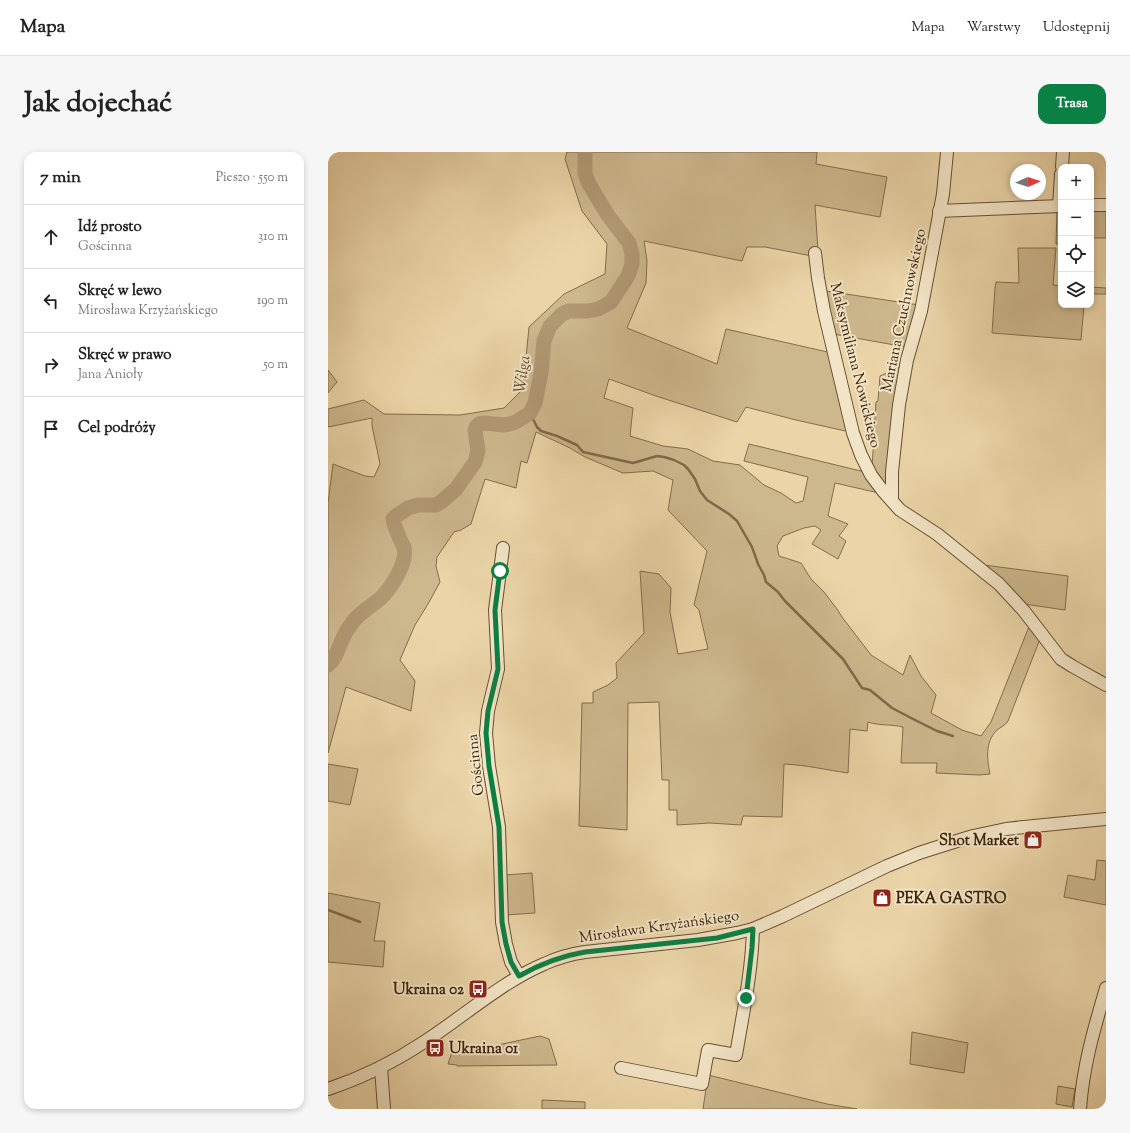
<!DOCTYPE html>
<html lang="pl">
<head>
<meta charset="utf-8">
<style>
  :root { --surface:#fff; --page:#f6f6f6; --text:#222; --muted:#767676; --line:#e0e0e0; --accent:#0b8043 }
  body { margin:0; font-family:"Sorts Mill Goudy",serif; background:var(--page); color:var(--text) }
  .controls { position:absolute; right:12px; top:12px; display:grid; overflow:hidden; border-radius:8px; box-shadow:0 2px 6px #0003 }
  .controls button { width:36px; height:36px; display:grid; place-items:center; padding:0; border:0; border-bottom:1px solid var(--line); background:var(--surface); color:var(--text); font:20px sans-serif }
  .compass { position:absolute; left:682px; top:12px; width:36px; height:36px; border-radius:50%; background:var(--surface); box-shadow:0 2px 6px #0003; rotate:87deg }
  .stop { position:absolute; width:12px; height:12px; margin:-9px; border:3px solid #0b8043; border-radius:50%; background:#fff }
  .stop.end { background:#0b8043; border-color:#fff; box-shadow:0 1px 4px #0008 }
  .list { margin:0; padding:0; list-style:none }
  h2 { display:flex; justify-content:space-between; align-items:center; height:52px; margin:0; padding:0 16px; font-size:17px }
  h2 small { font-size:13px; font-weight:400; color:var(--muted) }
  .list li { display:grid; grid-template-columns:26px 1fr auto; gap:12px; align-items:center; box-sizing:border-box; height:64px; padding:0 16px; border-top:1px solid var(--line) }
  .list b { display:block; font-size:15px; white-space:nowrap }
  .list p { margin:0; font-size:13px; white-space:nowrap; color:var(--muted) }
  .list em { font-size:13px; font-style:normal; color:var(--muted) }
  .icon { flex:none; width:22px; height:22px; fill:none; stroke:currentColor; stroke-width:2; stroke-linecap:round; stroke-linejoin:round }
  .map { position:relative; flex:none; width:778px; height:957px; overflow:hidden; border-radius:12px }
  header { display:flex; align-items:center; gap:24px; box-sizing:border-box; height:56px; padding:0 20px; background:var(--surface); border-bottom:1px solid var(--line) }
  header strong { font-size:19px }
  nav { display:flex; gap:22px; margin-inline-start:auto; font-size:14px }
  .intro { display:flex; align-items:center; justify-content:space-between; box-sizing:border-box; height:96px; padding:0 24px }
  h1 { margin:0; font-size:28px }
  .button { padding:10px 18px; border-radius:12px; background:var(--accent); color:#fff; font-size:14px; font-weight:700 }
  main { display:flex; gap:24px; padding:0 24px }
  aside { flex:1; background:var(--surface); border-radius:12px; box-shadow:0 2px 6px #0003 }
  .map>svg:first-child { display:block }
</style>
</head>
<body>
<header>
<strong>Mapa</strong>
<nav><a>Mapa</a><a>Warstwy</a><a>Udostępnij</a></nav>
</header>
<div class="intro"><h1>Jak dojechać</h1><a class="button">Trasa</a></div>
<main>
<aside>
<h2>7 min<small>Pieszo · 550 m</small></h2>
<ul class="list">
<li><svg class="icon" aria-label="ahead" viewBox="0 0 24 24"><path d="M12 20V5M6 11l6-6 6 6"/></svg><div><b>Idź prosto</b><p>Gościnna</p></div><em>310 m</em></li>
<li><svg class="icon" aria-label="left" viewBox="0 0 24 24"><path d="M17 20v-9H6M10 6l-5 5 5 5"/></svg><div><b>Skręć w lewo</b><p>Mirosława Krzyżańskiego</p></div><em>190 m</em></li>
<li><svg class="icon" aria-label="right" viewBox="0 0 24 24"><path d="M7 20v-9h11M14 6l5 5-5 5"/></svg><div><b>Skręć w prawo</b><p>Jana Anioły</p></div><em>50 m</em></li>
<li><svg class="icon" aria-label="arrive" viewBox="0 0 24 24"><path d="M6 21V4h12l-3 4 3 4H6"/></svg><div><b>Cel podróży</b></div></li>
</ul>
</aside>
<div class="map">
<svg width="778" height="957" viewBox="0 0 778 957">
  <rect width="100%" height="100%" fill="#ebd5a8"/>
  <filter id="stains"><feTurbulence type="fractalNoise" baseFrequency=".005" numOctaves="4"/><feColorMatrix values="0 0 0 0 .2 0 0 0 0 .09 0 0 0 0 .02 0 0 0 .5 -.17"/></filter>
  <radialGradient id="worn" r=".72"><stop offset=".6" stop-color="#630" stop-opacity="0"/><stop offset="1" stop-color="#630" stop-opacity=".3"/></radialGradient>
  <g fill="#cdb78d" stroke="#846c4c">
    <path d="M239 0H489L488 12 559 25 552 65 487 53 490 99 484 104 437 95H419L414 109 316 89 319 109 318 131 299 176 389 212 398 177 504 201 522 280 468 268 418 255 409 270 328 244 281 227 276 246 305 256 302 284 335 294 360 297 385 309 412 313 436 333 453 341 468 351 475 349 480 325 416 309 421 292 537 320 551 341 507 331 500 364 520 372 511 384 518 389 510 407 484 392 493 378 487 374 476 376 455 384 449 394 451 404 473 411 483 427 496 440 509 457 514 465 543 503 575 523 582 503 593 524 608 543 603 561 634 578 653 584 663 570 702 472 712 487 680 569C677 574 672 575 668 579 657 591 659 607 662 622L651 623 608 621 609 611H573L575 575C563 572 552 574 540 570L539 579 522 577 520 621C499 618 478 613 456 612L454 665 415 664 413 673 382 671 349 673V658H341V628H334L331 550 300 551 299 678 251 674 254 551H265V540L280 533 289 526 288 511 316 481 312 419 331 422 343 436 342 460 350 502 380 497 371 458 366 453 379 399 340 358 345 328 325 319 295 321 257 305 242 296 208 280 199 311 193 309 188 336 157 327 143 372 133 378 126 380 109 405 108 414 112 430 100 452 87 473 72 508 87 529 83 559 18 535 0 601V351L5 312 37 324 46 325 52 312 44 274V266L0 275V257L36 248 56 262 132 263 176 256 195 237 201 175 236 142 277 122 279 92 254 59 237 7Z"/>
    <polygon points="729,58 733,58 733,92 728,92"/>
    <polygon points="763,58 778,58 778,86 765,86 763,95"/>
    <polygon points="690,96 728,96 725,133 733,134 733,153 756,153 753,188 664,181 667,136 668,130 691,131"/>
    <polygon points="763,135 778,136 778,142 763,142"/>
    <polygon points="498,139 591,153 578,195 505,182"/>
    <polygon points="572,215 561,338 544,316 548,250 550,249 552,224"/>
    <polygon points="0,218 9,230 0,241"/>
    <polygon points="656,413 740,424 737,458 696,452"/>
    <polygon points="0,612 30,617 22,653 0,649"/>
    <polygon points="769,708 778,709 778,753 736,745 740,723 767,728"/>
    <polygon points="204,721 207,761 178,763 177,723"/>
    <polygon points="0,741 52,751 46,789 57,789 55,815 0,810"/>
    <polygon points="584,880 640,891 636,921 582,912"/>
    <polygon points="212,884 221,887 229,913 129,914 129,913 120,912 124,900 132,901"/>
    <polygon points="380,923 499,952 529,957 375,957"/>
    <polygon points="730,934 747,937 744,955 728,952"/>
    <polygon points="214,948 257,950 257,957 214,957"/>
  </g>
  <g fill="none" stroke-linecap="round" stroke-linejoin="round">
    <g stroke="#82694a" stroke-width="2.5">
      <polyline points="202,261 209,275 213,279 229,284 249,293 255,300 264,302 305,311 329,304 336,305 346,308 356,313 360,317 367,327 372,339 379,348 401,362 409,369 424,395 430,412 436,423 438,430 450,440 457,449 515,507 534,536 542,538 564,556 585,567 609,579 625,584"/>
      <polyline points="0,758 32,770"/>
    </g>
    <path stroke="#b09873" stroke-width="15" d="M0 513C9 506 11 493 16 484 18 479 21 475 24 471 32 460 42 455 52 447 63 436 80 411 76 395 75 393 73 390 72 387 69 380 66 374 65 367L68 364 80 356 90 353H108L113 350 128 337 147 310 150 299 147 279 148 275 151 272 157 271 176 273 182 272 188 270 202 261 207 251 213 221 216 189 222 174 234 162 241 159H260L270 157 283 150 300 124 304 112V102L301 91 279 62 260 30 257 21V0"/>
    <defs>
      <g id="minor">
        <polyline points="734,15 735,0"/>
        <polyline points="763,53 778,53"/>
        <polyline points="731,54 733,22"/>
        <polyline points="611,59 733,54"/>
        <polyline points="487,101 490,126 496,159 525,281 533,303 543,323 555,339 572,358 609,382 671,432 696,459 733,507 744,514 778,533"/>
        <polyline points="564,348 564,320 571,253 579,208 593,159 615,42 619,0"/>
        <polyline points="175,396 167,458 170,517 160,559 158,581 161,614 171,675 174,770 178,792 183,810 191,824"/>
        <polyline points="53,915 56,957"/>
        <path d="M293 916 374 932 380 898 408 903C415 861 424 819 425 777"/>
        <path d="M0 937C33 926 66 910 96 890 135 865 172 831 216 812 229 806 243 802 257 800L370 788 409 781 425 777 455 764 559 714 591 701 613 694 645 684 678 677 696 675 778 667"/>
        <path d="M752 957C755 914 766 877 778 836"/>
      </g>
    </defs>
    <use href="#minor" stroke="#684f33" stroke-width="14"/>
    <use href="#minor" stroke="#f2e4c6" stroke-width="12"/>
  </g>
  <g fill="none" stroke-linecap="round" stroke-linejoin="round">
    <path stroke="#0b8043" stroke-width="5" d="M172 419 167 458 170 517 160 559 158 581 161 614 171 675 174 770 178 792 183 810 191 824C212 812 233 804 257 800L370 788 389 786 425 777 424 796 418 846"/>
  </g>
  <defs>
    <symbol id="shop-square" viewBox="-11 -11 22 22"><rect x="-9" y="-9" width="18" height="18" rx="4" fill="#8f2418" stroke="#f2e4c6"/><path d="M-5-2.5h2.3a2.7 3.5 0 0 1 5.4 0H5L5.5 6h-11ZM-1.5-2.5h3a1.5 2.3 0 0 0-3 0Z" fill="#fff"/></symbol>
    <symbol id="bus-square" viewBox="-11 -11 22 22"><rect x="-9" y="-9" width="18" height="18" rx="4" fill="#8f2418" stroke="#f2e4c6"/><path d="M-5-6H5V4H4V6H2V4H-2V6H-4V4H-5ZM-3.5-4V0h7V-4ZM-3.5 1.2v1.5H-2V1.2ZM2 1.2v1.5H3.5V1.2Z" fill="#fff"/></symbol>
  </defs>
  <g fill-rule="evenodd">
    <use href="#shop-square" x="694" y="677" width="22" height="22"/>
    <use href="#shop-square" x="543" y="735" width="22" height="22"/>
    <use href="#bus-square" x="139" y="826" width="22" height="22"/>
    <use href="#bus-square" x="96" y="885" width="22" height="22"/>
  </g>
  <g text-anchor="middle" stroke-width="4" stroke-linejoin="round" paint-order="stroke">
    <g font-size="15" fill="#3c220c" stroke="#f2e4c6">
      <text transform="translate(575 158) rotate(-78)" y="5">Mariana Czuchnowskiego</text>
      <text transform="translate(528 213) rotate(76)" y="5">Maksymiliana Nowickiego</text>
      <text transform="translate(147 613) rotate(-96)" y="5">Gościnna</text>
      <text transform="translate(331 774) rotate(-8)" y="5">Mirosława Krzyżańskiego</text>
    </g>
    <g font-size="15" font-weight="bold" fill="#3c220c" stroke="#f2e4c6" text-anchor="end">
      <text x="691" y="693">Shot Market</text>
      <text x="568" y="751" text-anchor="start">PEKA GASTRO</text>
      <text x="136" y="842">Ukraina 02</text>
      <text x="121" y="901" text-anchor="start">Ukraina 01</text>
    </g>
    <g font-size="16" font-style="italic" fill="#5f452b" stroke="#f2e4c6">
      <text transform="translate(193 222) rotate(-82)" y="6">Wilga</text>
    </g>
  </g>
  <rect width="100%" height="100%" filter="url(#stains)"/>
  <rect width="100%" height="100%" fill="url(#worn)"/>
</svg>
<div class="controls">
<button>+</button>
<button>−</button>
<button><svg class="icon" aria-label="locate" viewBox="0 0 24 24"><circle cx="12" cy="12" r="6"/><path d="M12 2v4M12 18v4M2 12h4M18 12h4"/></svg></button>
<button><svg class="icon" aria-label="layers" viewBox="0 0 24 24"><path d="M12 4l9 5-9 5-9-5zM3 14l9 5 9-5"/></svg></button>
</div>
<svg class="compass" viewBox="-18 -18 36 36"><path d="M0-13l5 13h-10z" fill="#e53935"/><path d="M0 13l5-13h-10z" fill="#767676"/></svg>
<div class="stop" style="left:172px;top:419px"></div>
<div class="stop end" style="left:418px;top:846px"></div>
</div>
</main>
</body>
</html>
